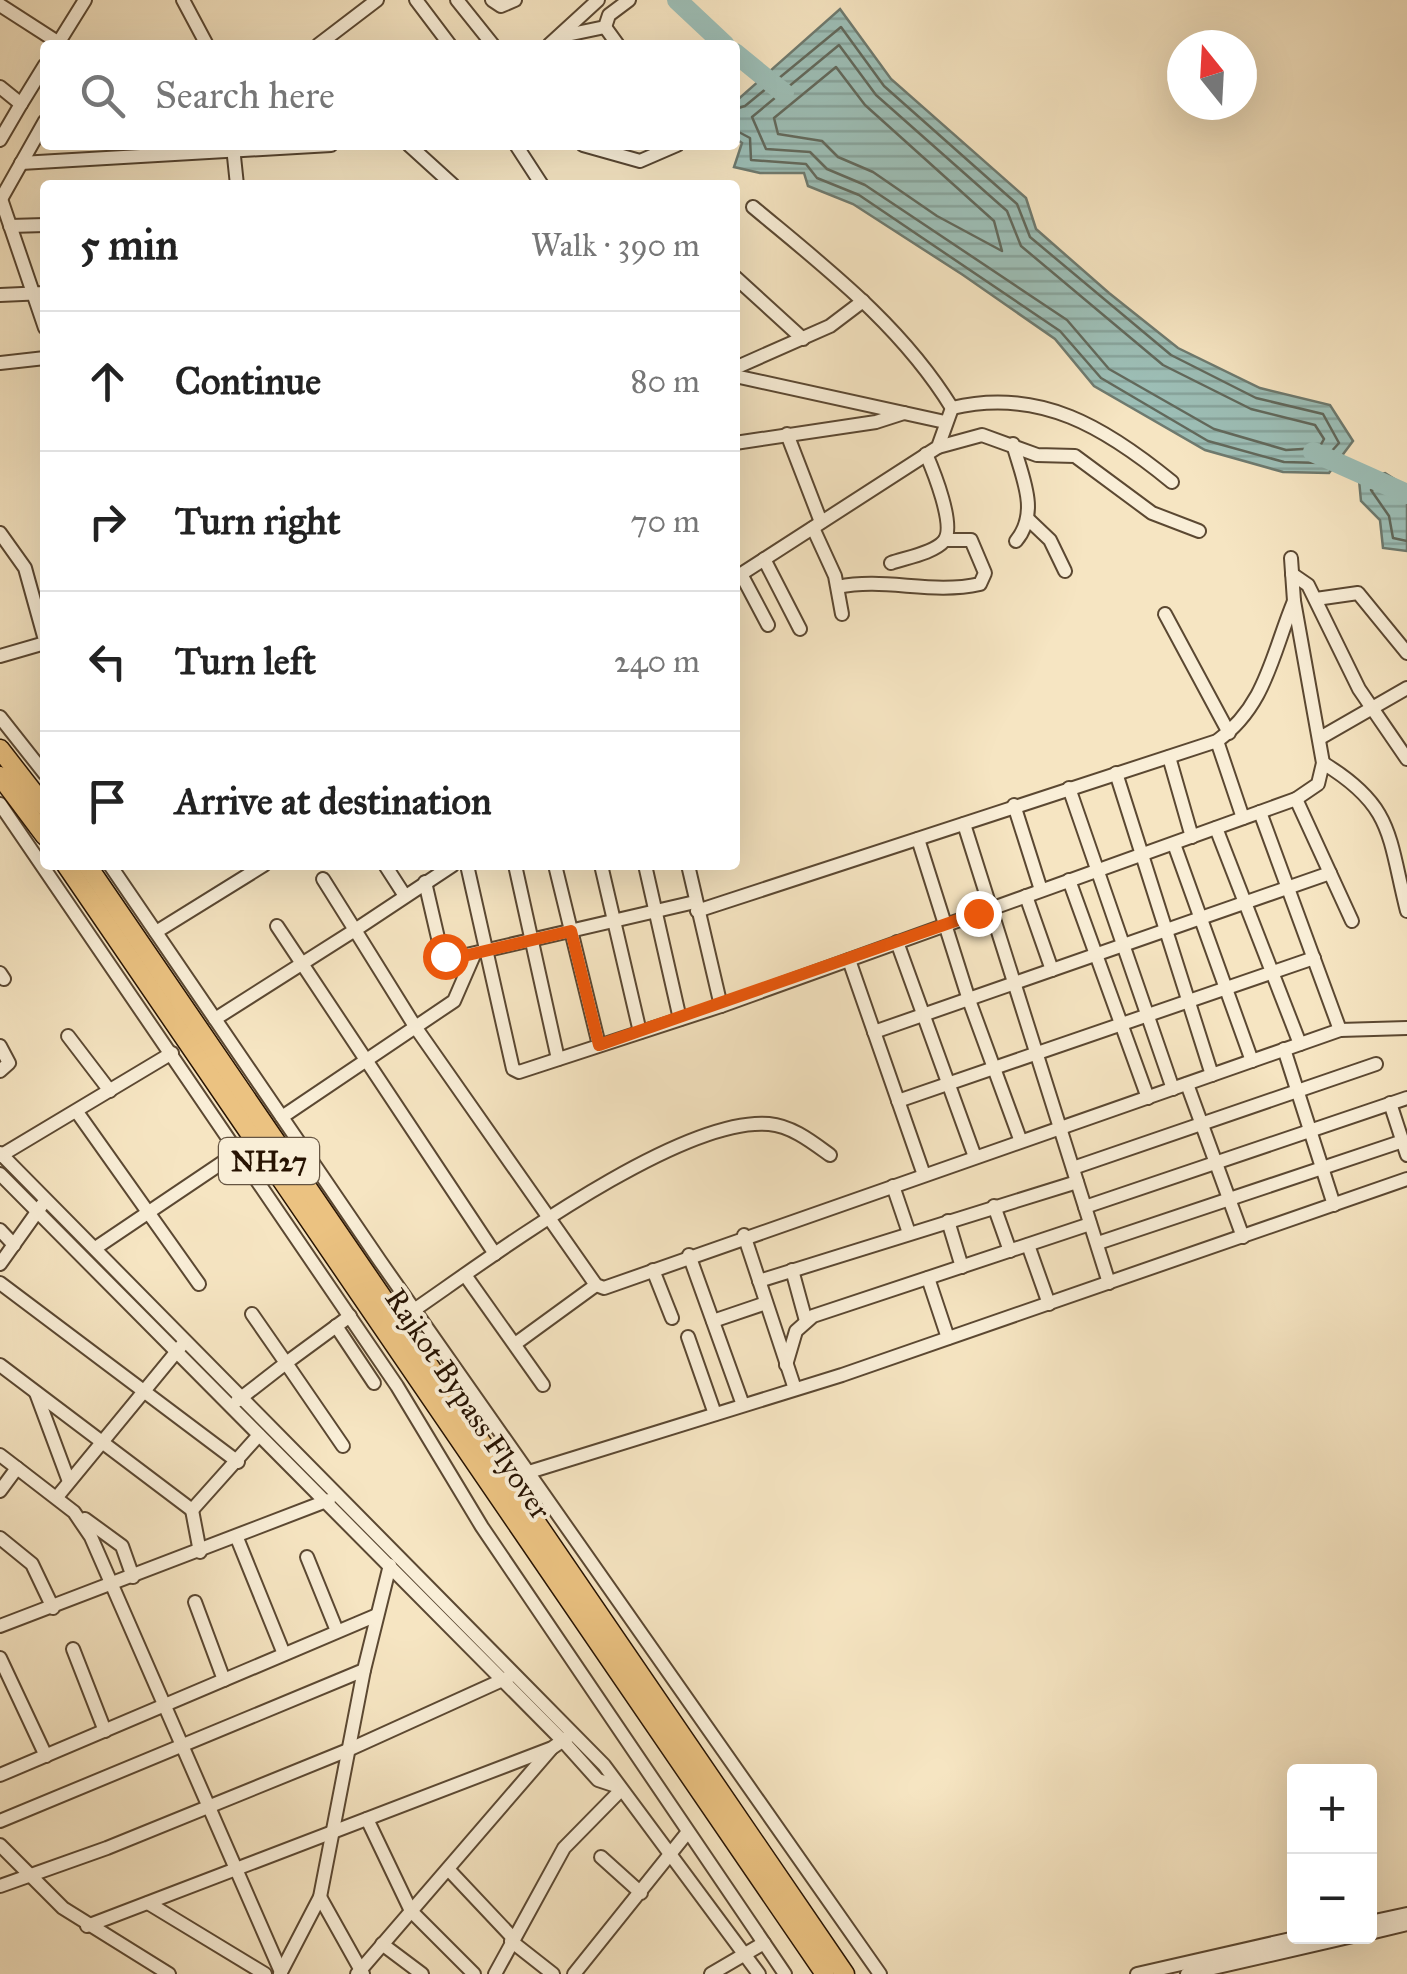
<!DOCTYPE html>
<html lang="en">
<head>
<meta charset="utf-8">
<style>
  :root { --surface:#fff; --page:#f6f6f6; --text:#222; --muted:#767676; --line:#e0e0e0 }
  body { margin:0; font-family:"IM FELL Great Primer",serif; background:var(--page); color:var(--text) }
  .controls { position:absolute; right:30px; bottom:30px; display:grid; overflow:hidden; border-radius:10px; box-shadow:0 10px 40px #0002 }
  .controls button { width:90px; height:90px; display:grid; place-items:center; padding:0; border:0; border-bottom:2px solid var(--line); background:var(--surface); color:var(--text); font:50px sans-serif }
  .compass { position:absolute; left:1167px; top:30px; width:90px; height:90px; border-radius:50%; background:var(--surface); box-shadow:0 10px 40px #0002; rotate:342deg }
  .stop { position:absolute; width:30px; height:30px; margin:-22px; border:8px solid #ea580c; border-radius:50%; background:#fff }
  .stop.end { background:#ea580c; border-color:#fff; box-shadow:0 2px 10px #0008 }
  .list { margin:0; padding:0; list-style:none }
  h2 { display:flex; justify-content:space-between; align-items:center; height:130px; margin:0; padding:0 40px; font-size:42px }
  h2 small { font-size:32px; font-weight:400; color:var(--muted) }
  .list li { display:grid; grid-template-columns:65px 1fr auto; gap:30px; align-items:center; box-sizing:border-box; height:140px; padding:0 40px; border-top:2px solid var(--line) }
  .list b { display:block; font-size:38px; white-space:nowrap }
  .list em { font-size:32px; font-style:normal; color:var(--muted) }
  .icon { flex:none; width:55px; height:55px; fill:none; stroke:currentColor; stroke-width:2; stroke-linecap:round; stroke-linejoin:round }
  .map { position:relative; flex:none; width:1407px; height:1974px; overflow:hidden }
  .search { position:absolute; background:var(--surface); box-shadow:0 10px 40px #0002; left:40px; top:40px; width:700px; height:110px; display:flex; align-items:center; gap:25px; box-sizing:border-box; padding:0 35px; border-radius:10px; color:var(--muted); font-size:38px }
  .panel { position:absolute; background:var(--surface); box-shadow:0 10px 40px #0002; left:40px; top:180px; width:700px; height:690px; border-radius:10px }
  .map>svg:first-child { display:block }
</style>
</head>
<body>
<div class="map">
<svg width="1407" height="1974" viewBox="0 0 1407 1974">
  <defs>
    <pattern id="water-rules" width="6" height="5" patternUnits="userSpaceOnUse" patternTransform="scale(2.5)"><rect width="6" height="5" fill="#9dbfb7"/><path d="M0 2.5h6" fill="none" stroke="#87a39c"/></pattern>
  </defs>
  <rect width="100%" height="100%" fill="#f6e5c2"/>
  <filter id="stains"><feTurbulence type="fractalNoise" baseFrequency=".002" numOctaves="4"/><feColorMatrix values="0 0 0 0 .2 0 0 0 0 .09 0 0 0 0 .02 0 0 0 .5 -.17"/></filter>
  <radialGradient id="worn" r=".72"><stop offset=".6" stop-color="#630" stop-opacity="0"/><stop offset="1" stop-color="#630" stop-opacity=".3"/></radialGradient>
  <g fill="url(#water-rules)" stroke="#6e7a6f" stroke-width="2.5">
    <polygon points="840,9 891,79 1026,198 1036,229 1109,293 1178,348 1260,388 1330,405 1353,441 1329,473 1283,472 1205,450 1094,386 1055,339 963,275 853,204 808,186 804,173 760,173 734,167 742,143 735,138 735,102"/>
    <polygon points="1385,473 1407,487 1407,551 1383,548 1380,520 1361,501 1359,480"/>
  </g>
  <g fill="none" stroke-linecap="round" stroke-linejoin="round">
    <g stroke="#62695c" stroke-width="2.5">
      <polygon points="839,45 876,95 1007,211 1021,246 1163,365 1251,409 1315,425 1324,439 1319,448 1286,450 1214,429 1109,369 1067,320 865,185 827,169 810,152 766,149 752,117"/>
      <polygon points="836,67 865,105 994,221 1002,251 937,216 873,172 838,157 822,141 778,134 774,118"/>
      <polyline points="735,109 745,106 841,27 884,86 1017,204 1030,237 1171,355 1256,398 1323,414 1339,443 1321,463 1284,462 1208,441 1101,378 1060,331 859,195 817,178 806,164 751,160 750,138 735,130"/>
      <polyline points="1407,497 1383,485 1371,490 1389,516 1393,538 1407,541"/>
    </g>
    <g stroke="#9dbfb7" stroke-width="20">
      <polyline points="677,0 725,45"/>
      <polyline points="735,53 784,93"/>
      <polyline points="1313,452 1407,494"/>
    </g>
    <defs>
      <g id="minor">
        <polyline points="183,0 207,45"/>
        <polyline points="416,0 450,45"/>
        <polyline points="457,0 493,45"/>
        <polyline points="492,0 501,6 515,0"/>
        <polyline points="0,5 59,43"/>
        <polyline points="605,27 618,45"/>
        <polyline points="562,36 605,27 609,15 629,0"/>
        <polyline points="57,45 85,0"/>
        <polyline points="318,45 377,0"/>
        <polyline points="549,45 598,0"/>
        <polyline points="0,87 21,104 45,65"/>
        <polyline points="0,140 21,104"/>
        <polyline points="409,145 453,185"/>
        <polyline points="516,145 542,185"/>
        <polyline points="583,145 640,161 677,145"/>
        <polyline points="233,147 237,185"/>
        <polyline points="21,163 331,145"/>
        <polyline points="0,196 45,328"/>
        <polyline points="1,199 45,121"/>
        <path d="M753 207C826 268 901 325 952 408"/>
        <polyline points="10,226 45,225"/>
        <polyline points="735,277 803,339"/>
        <polyline points="0,295 45,293"/>
        <polyline points="0,363 45,358"/>
        <polyline points="735,368 830,326 863,301"/>
        <polyline points="735,376 945,422"/>
        <path d="M952 408C1040 387 1106 428 1172 482"/>
        <polyline points="787,434 821,522"/>
        <polyline points="735,443 876,422 904,413"/>
        <path d="M1013 444C1022 477 1040 512 1016 541"/>
        <polyline points="938,447 982,435 1037,455 1075,456 1152,513 1199,531"/>
        <polyline points="1029,520 1050,540 1065,571"/>
        <polyline points="813,528 835,576 842,614"/>
        <polyline points="0,533 25,568 45,640"/>
        <polyline points="764,559 800,629"/>
        <path d="M891 563C905 558 934 553 944 541 956 526 933 470 926 454"/>
        <polyline points="741,574 768,625"/>
        <polyline points="1292,574 1308,585 1359,689 1407,759"/>
        <polyline points="735,578 938,447 952,408"/>
        <path d="M838 587C885 577 931 595 980 584L985 573 971 540H945"/>
        <polyline points="1316,599 1358,593 1407,653"/>
        <polyline points="1165,614 1229,733"/>
        <polyline points="0,656 45,643"/>
        <polyline points="0,717 45,774"/>
        <polyline points="1320,738 1407,688"/>
        <polyline points="1217,741 1243,818"/>
        <polyline points="1169,757 1192,837"/>
        <path d="M1323 763C1394 806 1388 836 1407 911"/>
        <polyline points="1116,773 1212,1075"/>
        <polyline points="1069,788 1173,1089"/>
        <polyline points="1296,799 1352,921"/>
        <polyline points="0,804 397,1386 482,1527 785,1974"/>
        <polyline points="1014,805 1041,890"/>
        <polyline points="1260,812 1340,1030"/>
        <polyline points="964,824 1109,1283"/>
        <polyline points="1216,828 1300,1044"/>
        <polyline points="918,839 969,1000 1020,1139"/>
        <polyline points="1174,844 1252,1061"/>
        <polyline points="110,865 380,1261 880,1974"/>
        <polyline points="385,865 405,896"/>
        <polyline points="467,865 513,1069 519,1072 721,1006"/>
        <polyline points="515,865 558,1059"/>
        <polyline points="555,865 599,1045"/>
        <polyline points="601,865 640,1032"/>
        <polyline points="645,865 680,1019"/>
        <polyline points="688,865 721,1006 1296,799 1318,784 1323,763 1294,601 1291,558"/>
        <polyline points="323,879 355,930 453,865"/>
        <polyline points="1069,880 1148,1098"/>
        <polyline points="425,882 441,951 449,959 695,902"/>
        <polyline points="1026,896 1052,970"/>
        <path d="M697 911 1217 741C1266 706 1272 654 1294 601"/>
        <polyline points="277,926 495,1254"/>
        <polyline points="156,932 264,865"/>
        <polyline points="897,942 975,1157"/>
        <polyline points="849,960 924,1175"/>
        <polyline points="0,973 4,979"/>
        <polyline points="215,1019 355,930 416,1028 596,1285 604,1288 1340,1030 1407,1028"/>
        <polyline points="874,1032 1330,873"/>
        <polyline points="68,1036 110,1091"/>
        <polyline points="0,1046 9,1063 0,1071"/>
        <polyline points="1284,1049 1334,1205"/>
        <polyline points="1187,1084 1243,1237"/>
        <polyline points="898,1101 1314,958"/>
        <polyline points="1390,1103 1407,1155"/>
        <polyline points="77,1112 199,1284"/>
        <polyline points="282,1117 454,1001 474,955"/>
        <polyline points="0,1153 604,1765 759,1974"/>
        <polyline points="0,1156 172,1053"/>
        <polyline points="1073,1168 1376,1064"/>
        <polyline points="0,1174 563,1741 598,1780 616,1786"/>
        <polyline points="893,1186 909,1233"/>
        <polyline points="994,1206 1010,1251"/>
        <polyline points="1085,1207 1407,1098"/>
        <polyline points="948,1221 962,1267"/>
        <polyline points="0,1230 14,1245"/>
        <polyline points="744,1235 795,1389"/>
        <polyline points="1098,1243 1403,1141"/>
        <polyline points="1028,1245 1049,1304"/>
        <polyline points="97,1247 238,1152"/>
        <polyline points="689,1255 743,1405"/>
        <polyline points="0,1264 42,1205"/>
        <polyline points="653,1270 672,1318"/>
        <polyline points="792,1270 806,1321"/>
        <polyline points="465,1275 543,1385"/>
        <polyline points="928,1278 948,1338"/>
        <polyline points="759,1281 1077,1182"/>
        <polyline points="0,1283 238,1462"/>
        <path d="M414 1310C490 1258 679 1116 769 1124 792 1126 812 1142 830 1155"/>
        <polyline points="713,1321 766,1303"/>
        <polyline points="336,1326 374,1383"/>
        <polyline points="688,1337 715,1414"/>
        <polyline points="515,1344 596,1285"/>
        <polyline points="0,1365 192,1510 259,1435"/>
        <polyline points="786,1365 796,1331 813,1316 1090,1224"/>
        <polyline points="36,1393 68,1479"/>
        <polyline points="237,1401 286,1363 252,1314"/>
        <polyline points="343,1446 286,1363 350,1316"/>
        <polyline points="0,1455 17,1468 0,1491"/>
        <polyline points="17,1468 74,1512 91,1537 281,1972"/>
        <polyline points="529,1472 842,1375 1407,1179"/>
        <polyline points="57,1497 182,1345"/>
        <polyline points="192,1510 200,1552"/>
        <polyline points="85,1519 122,1546 133,1577"/>
        <polyline points="0,1538 32,1564 53,1608"/>
        <polyline points="237,1538 284,1654"/>
        <polyline points="307,1557 337,1631"/>
        <polyline points="195,1602 224,1680"/>
        <polyline points="0,1626 329,1500"/>
        <polyline points="73,1649 105,1731"/>
        <polyline points="0,1658 46,1756"/>
        <polyline points="0,1775 377,1615"/>
        <polyline points="367,1819 411,1911 474,1974"/>
        <polyline points="0,1821 364,1670 390,1565"/>
        <polyline points="0,1845 63,1908 169,1974"/>
        <polyline points="601,1857 641,1893"/>
        <polyline points="448,1869 513,1938"/>
        <polyline points="0,1886 107,1848 348,1750 509,1677"/>
        <polyline points="320,1897 363,1974"/>
        <polyline points="148,1903 265,1974"/>
        <polyline points="1370,1922 1407,1914"/>
        <polyline points="87,1926 552,1748 568,1737"/>
        <polyline points="1370,1933 1407,1924"/>
        <polyline points="511,1941 553,1974"/>
        <polyline points="382,1944 422,1974"/>
        <polyline points="280,1974 320,1897 364,1670"/>
        <polyline points="357,1974 551,1749"/>
        <polyline points="495,1974 564,1848 620,1791"/>
        <polyline points="574,1974 687,1833"/>
        <polyline points="711,1974 764,1943"/>
        <polyline points="1137,1974 1304,1936"/>
        <polyline points="1187,1974 1353,1936"/>
      </g>
      <g id="highway">
        <polyline points="0,749 45,807"/>
        <polyline points="0,776 45,836"/>
        <polyline points="66,865 825,1974"/>
        <polyline points="87,865 845,1974"/>
      </g>
    </defs>
    <use href="#minor" stroke="#5b4832" stroke-width="16"/>
    <use href="#highway" stroke="#271302" stroke-width="21"/>
    <use href="#minor" stroke="#f9eed7" stroke-width="12"/>
    <use href="#highway" stroke="#ebc281" stroke-width="18"/>
  </g>
  <g fill="none" stroke-linecap="round" stroke-linejoin="round">
    <polyline stroke="#ea580c" stroke-width="12" points="445,956 455,958 571,931 599,1045 978,913"/>
  </g>
  <g text-anchor="middle" stroke-width="8" stroke-linejoin="round" paint-order="stroke">
    <rect fill="#f9eed7" stroke="#665542" stroke-width="2.5" x="219" y="1138" width="100" height="46" rx="8"/>
    <g font-size="28" font-weight="bold" fill="#271302">
      <text x="269" y="1171">NH27</text>
    </g>
    <g font-size="30" fill="#271302" stroke="#f9eed7">
      <text transform="translate(468 1404) rotate(56)" y="10">Rajkot Bypass Flyover</text>
    </g>
  </g>
  <rect width="100%" height="100%" filter="url(#stains)"/>
  <rect width="100%" height="100%" fill="url(#worn)"/>
</svg>
<div class="controls">
<button>+</button>
<button>−</button>
</div>
<svg class="compass" viewBox="-18 -18 36 36"><path d="M0-13l5 13h-10z" fill="#e53935"/><path d="M0 13l5-13h-10z" fill="#767676"/></svg>
<div class="stop" style="left:445px;top:956px"></div>
<div class="stop end" style="left:978px;top:913px"></div>
<div class="search"><svg class="icon" aria-label="search" viewBox="0 0 24 24"><circle cx="10" cy="10" r="6"/><path d="M15 15l6 6"/></svg>Search here</div>
<section class="panel">
<h2>5 min<small>Walk · 390 m</small></h2>
<ul class="list">
<li><svg class="icon" aria-label="ahead" viewBox="0 0 24 24"><path d="M12 20V5M6 11l6-6 6 6"/></svg><div><b>Continue</b></div><em>80 m</em></li>
<li><svg class="icon" aria-label="right" viewBox="0 0 24 24"><path d="M7 20v-9h11M14 6l5 5-5 5"/></svg><div><b>Turn right</b></div><em>70 m</em></li>
<li><svg class="icon" aria-label="left" viewBox="0 0 24 24"><path d="M17 20v-9H6M10 6l-5 5 5 5"/></svg><div><b>Turn left</b></div><em>240 m</em></li>
<li><svg class="icon" aria-label="arrive" viewBox="0 0 24 24"><path d="M6 21V4h12l-3 4 3 4H6"/></svg><div><b>Arrive at destination</b></div></li>
</ul>
</section>
</div>
</body>
</html>
